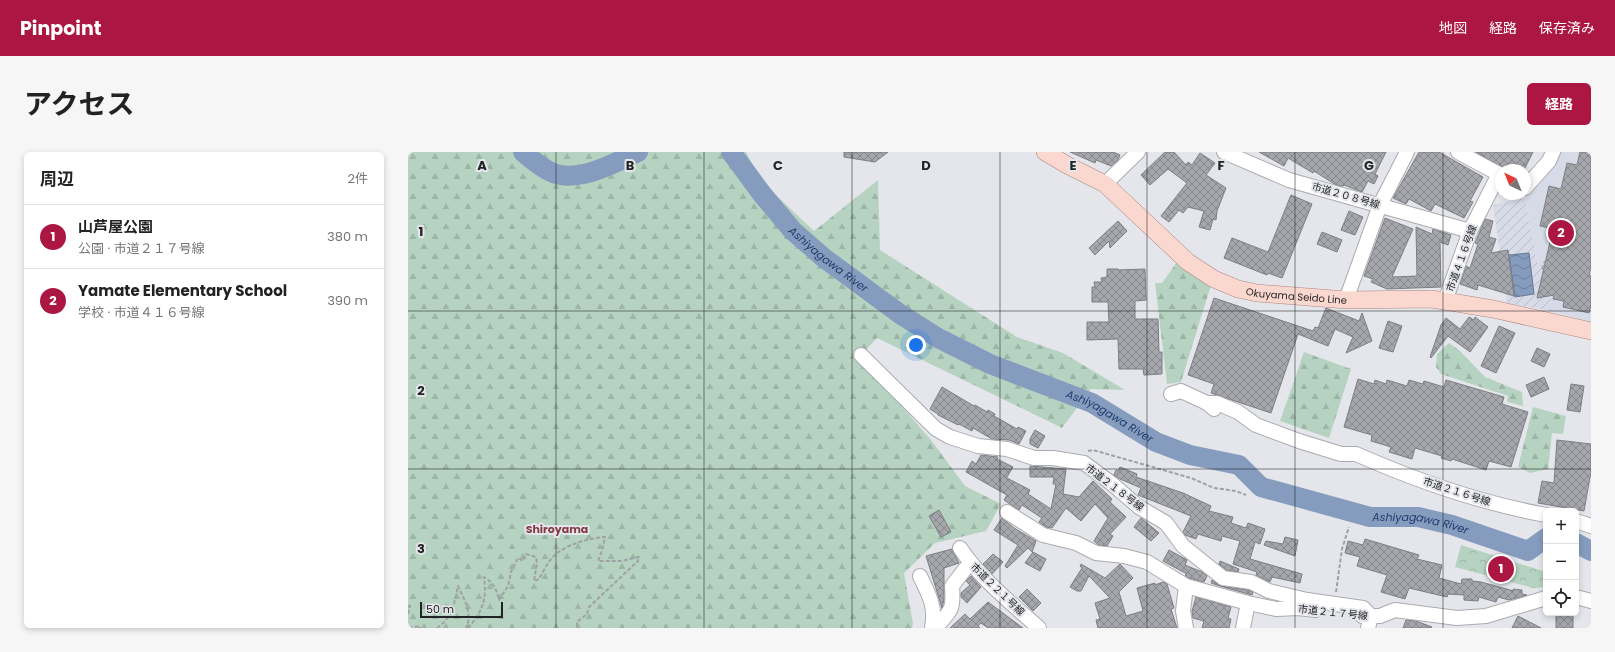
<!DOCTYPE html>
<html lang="ja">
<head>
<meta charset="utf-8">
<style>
  :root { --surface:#fff; --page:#f6f6f6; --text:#222; --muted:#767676; --line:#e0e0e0; --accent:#ab1642 }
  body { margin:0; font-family:Poppins,"Noto Sans JP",sans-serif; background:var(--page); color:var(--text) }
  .controls { position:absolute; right:12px; bottom:12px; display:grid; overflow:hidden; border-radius:6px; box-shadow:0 2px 6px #0003 }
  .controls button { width:36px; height:36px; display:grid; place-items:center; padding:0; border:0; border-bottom:1px solid var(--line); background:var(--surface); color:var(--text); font:20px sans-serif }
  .compass { position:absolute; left:1087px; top:12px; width:36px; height:36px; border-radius:50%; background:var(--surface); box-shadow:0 2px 6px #0003; rotate:317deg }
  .scale { position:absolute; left:12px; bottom:10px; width:83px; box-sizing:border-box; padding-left:4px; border:2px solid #222325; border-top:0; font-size:11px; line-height:14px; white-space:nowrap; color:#222325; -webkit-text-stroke:3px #e5e6eb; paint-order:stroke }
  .you { position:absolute; left:508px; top:193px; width:14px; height:14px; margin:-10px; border:3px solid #fff; border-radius:50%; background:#1a73e8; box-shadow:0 0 0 6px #1a73e833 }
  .badge { display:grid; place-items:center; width:26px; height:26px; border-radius:50%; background:var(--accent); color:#fff; font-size:13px; font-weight:700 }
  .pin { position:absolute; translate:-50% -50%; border:2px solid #fff; box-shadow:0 1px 4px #0006 }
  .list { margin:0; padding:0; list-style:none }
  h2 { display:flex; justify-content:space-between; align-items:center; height:52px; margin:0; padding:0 16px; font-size:17px }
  h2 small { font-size:13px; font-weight:400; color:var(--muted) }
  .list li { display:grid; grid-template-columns:26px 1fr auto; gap:12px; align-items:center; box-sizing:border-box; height:64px; padding:0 16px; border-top:1px solid var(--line) }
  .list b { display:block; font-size:15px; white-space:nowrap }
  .list p { margin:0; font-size:13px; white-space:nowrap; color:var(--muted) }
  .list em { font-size:13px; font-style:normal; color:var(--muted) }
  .icon { flex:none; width:22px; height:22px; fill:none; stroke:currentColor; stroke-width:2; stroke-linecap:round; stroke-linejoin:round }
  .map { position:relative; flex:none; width:1183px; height:476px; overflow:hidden; border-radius:6px }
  header { display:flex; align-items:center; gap:24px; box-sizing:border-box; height:56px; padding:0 20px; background:var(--accent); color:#fff }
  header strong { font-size:19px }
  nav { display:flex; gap:22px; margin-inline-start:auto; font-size:14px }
  .intro { display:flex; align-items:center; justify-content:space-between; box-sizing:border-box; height:96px; padding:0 24px }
  h1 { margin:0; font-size:28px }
  .button { padding:10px 18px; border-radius:6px; background:var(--accent); color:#fff; font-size:14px; font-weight:700 }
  main { display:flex; gap:24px; padding:0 24px }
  aside { flex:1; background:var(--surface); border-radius:6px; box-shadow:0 2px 6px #0003 }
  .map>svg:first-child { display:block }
</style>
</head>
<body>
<header>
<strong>Pinpoint</strong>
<nav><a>地図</a><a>経路</a><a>保存済み</a></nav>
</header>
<div class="intro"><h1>アクセス</h1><a class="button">経路</a></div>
<main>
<aside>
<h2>周辺<small>2件</small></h2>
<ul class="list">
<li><span class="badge">1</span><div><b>山芦屋公園</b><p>公園 · 市道２１７号線</p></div><em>380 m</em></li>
<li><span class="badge">2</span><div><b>Yamate Elementary School</b><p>学校 · 市道４１６号線</p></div><em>390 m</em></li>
</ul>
</aside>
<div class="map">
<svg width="1183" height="476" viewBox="0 0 1183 476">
  <defs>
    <pattern id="industrial-furrows" width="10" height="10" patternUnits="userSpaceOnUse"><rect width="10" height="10" fill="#d7dbe7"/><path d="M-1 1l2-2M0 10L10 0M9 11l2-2" fill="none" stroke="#b8bcc6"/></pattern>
    <pattern id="forest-firs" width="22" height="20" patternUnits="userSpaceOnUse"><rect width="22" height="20" fill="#b6d3c1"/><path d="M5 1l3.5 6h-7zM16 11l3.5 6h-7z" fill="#9cb5a6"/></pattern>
    <pattern id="park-crowns" width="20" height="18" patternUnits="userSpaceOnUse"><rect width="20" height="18" fill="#b6d3c1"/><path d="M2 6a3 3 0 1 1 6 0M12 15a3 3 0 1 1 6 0" fill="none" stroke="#9cb5a6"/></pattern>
    <pattern id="water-waves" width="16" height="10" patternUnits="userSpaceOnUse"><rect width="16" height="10" fill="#859cbf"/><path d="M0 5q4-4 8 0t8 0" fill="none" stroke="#6c7f9b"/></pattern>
    <pattern id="building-cross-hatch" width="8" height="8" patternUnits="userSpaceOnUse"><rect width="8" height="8" fill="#a5a7ac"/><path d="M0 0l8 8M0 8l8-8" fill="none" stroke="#86888c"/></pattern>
  </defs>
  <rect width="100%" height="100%" fill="#e5e6eb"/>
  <polygon fill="url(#industrial-furrows)" points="1117,46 1130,116 1139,115 1143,145 1143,159 1099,151 1085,53"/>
  <polygon fill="#d7dbe7" points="1148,0 1183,0 1183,170 1143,159 1143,145 1139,115 1130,116 1117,46 1144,11"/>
  <g fill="url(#forest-firs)">
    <polygon points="0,0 338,0 354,30 406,79 470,28 472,98 609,185 655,201 717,238 683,237 654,276 469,186 451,205 523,288 557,334 593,352 578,379 527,391 496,421 505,472 504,476 0,476"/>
    <polygon points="769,110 803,133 773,230 759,232 747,131 754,131"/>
    <polygon points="1041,191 1051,198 1077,225 1114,240 1115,254 1099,250 1100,244 1033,222 1028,215 1029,202"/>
    <polygon points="896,200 943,217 921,286 872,269"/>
    <polygon points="1125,255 1158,264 1155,282 1144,281 1140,317 1122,321 1110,315"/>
  </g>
  <polygon fill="url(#park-crowns)" points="1053,393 1138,420 1138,435 1125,436 1047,415"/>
  <polygon fill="url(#water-waves)" stroke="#677891" points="1121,101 1126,142 1107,145 1101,103"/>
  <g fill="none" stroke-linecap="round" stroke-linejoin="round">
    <g stroke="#859cbf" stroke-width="20">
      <path d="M115 0C124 8 134 16 145 21 171 31 207 11 230 0"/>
      <path id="s1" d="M323 0 354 42 385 79 416 106 492 162 530 186 582 212 684 251 748 290 782 303 831 313 853 335 962 365H1010L1044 373 1120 399 1138 386"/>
      <polyline points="1168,391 1183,399"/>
    </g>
  </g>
  <g fill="url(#building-cross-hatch)" stroke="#7c7e82">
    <polygon points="436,0 480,0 467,10 436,5"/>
    <polygon points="662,0 705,0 712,3 710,8 703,14 688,8 687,11"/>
    <polygon points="757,0 766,0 778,13 780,10 784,13 792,1 807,11 798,23 818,36 809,59 808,68 805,67 802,78 791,75 796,59 780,55 775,61 771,58 761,70 753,64 779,31 760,17 742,33 733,23"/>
    <polygon points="851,0 978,0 967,22 970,24 966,32 960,29 954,40 936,33 935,34 928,33 906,19 905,21 880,6 876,14"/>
    <polygon points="1011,0 1031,0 1075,25 1062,49 1065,50 1056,66 1027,52 1023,59 1001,47 998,52 985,46"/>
    <polygon points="1068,0 1125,0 1116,18 1099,18"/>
    <polygon points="1172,0 1183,0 1183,114 1181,123 1183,124 1183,154 1181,161 1155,155 1156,149 1145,147 1146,143 1129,146 1145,77 1132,74 1141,34 1153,37 1159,11 1169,13"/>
    <polygon points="883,43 904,52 874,126 860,121 859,123 816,106 824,86 860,100"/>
    <polygon points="941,59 955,65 947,83 933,78"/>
    <polygon points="977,66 1005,77 984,125 1009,124 1008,75 1024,82 1025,77 1043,83 1040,93 1032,90 1033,135 979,137 963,130 965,127 956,124"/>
    <polygon points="1077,67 1085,69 1081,85 1088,87 1083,101 1100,98 1106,144 1070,133 1069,138 1052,132 1058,114 1062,116 1070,92 1067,91"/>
    <polygon points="710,69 719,79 702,96 701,89 687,103 681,96"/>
    <polygon points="914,80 934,88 929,100 909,92"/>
    <polygon points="699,117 710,117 710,118 737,117 738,148 727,149 727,167 750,167 751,200 754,200 754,222 736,223 735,217 711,217 710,187 679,188 679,170 701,170 700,150 684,150 684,135 687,135 686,130 694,130 693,126 699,125"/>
    <polygon points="806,146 905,179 907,175 910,176 918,156 951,169 954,161 964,189 938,201 945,185 927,177 920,194 890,182 863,261 803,241 806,232 780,223"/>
    <polygon points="1061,165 1066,168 1067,165 1080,175 1062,200 1040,184 1023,206 1022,205 1033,173 1038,166 1052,177"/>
    <polygon points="980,169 994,174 985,200 971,196"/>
    <polygon points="1091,174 1107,181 1088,221 1073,214"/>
    <polygon points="1129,196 1142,202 1136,215 1123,209"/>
    <polygon points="1136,225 1141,237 1123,245 1118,233"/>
    <polygon points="950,227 966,232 967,228 978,232 979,228 999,234 1001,228 1015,232 1016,229 1036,235 1038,228 1096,245 1094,252 1120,260 1103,315 1081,309 1078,318 1044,307 1043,309 1033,306 1034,304 1007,296 1004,307 981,300 983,295 963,289 964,283 936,275"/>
    <polygon points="1163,232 1176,234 1172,260 1159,258"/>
    <polygon points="534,235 566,254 567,253 579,260 580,258 587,262 586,264 609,277 610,275 618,279 611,292 601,288 584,287 565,276 564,279 551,272 550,273 530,263 530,262 522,257"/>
    <polygon points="627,278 637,284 630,296 622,292 622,287"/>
    <polygon points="1149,288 1183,292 1183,325 1182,325 1176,359 1130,351 1134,329 1146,331"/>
    <polygon points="573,303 590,305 589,307 605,315 599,325 597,325 622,338 620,342 643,357 648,332 645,332 646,325 622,325 622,314 658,317 655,342 671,345 685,329 704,347 702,350 718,365 702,382 705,384 699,394 691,393 686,389 700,366 687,352 673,369 658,356 644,376 638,375 631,370 634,366 614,353 611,358 596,348 599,343 558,320 564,309 568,312"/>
    <polygon points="712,315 729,322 728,325 775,341 803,354 801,359 825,365 823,371 838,376 840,371 857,377 852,392 847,390 842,407 894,422 892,431 864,425 862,430 848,423 849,420 825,412 832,389 814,384 813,389 790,382 788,387 777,383 775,380 783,364 730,343 733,336 712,327 706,323 708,318 710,319"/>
    <polygon points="531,358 543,380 533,385 521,364"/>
    <polygon points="594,366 606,376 628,389 624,400 620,396 599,416 597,414 610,393 586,378"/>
    <polygon points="733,366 751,381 743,389 726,375"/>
    <polygon points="877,385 890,388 887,404 856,393 858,389 875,392"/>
    <polygon points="957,387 1011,403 1009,407 1034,413 1031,426 1053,432 1054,427 1064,427 1064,429 1073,430 1106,439 1105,437 1114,438 1114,442 1119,443 1101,448 1090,445 1088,450 1071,445 1070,449 1056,448 1056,443 1040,442 1039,445 1001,436 997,447 973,440 979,423 949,414 952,405 937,401 940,389 955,393"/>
    <polygon points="544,397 551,411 536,416 536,448 534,456 518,404"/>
    <polygon points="761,398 779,408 777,413 794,420 799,424 796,430 781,426 777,423 779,422 755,409"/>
    <polygon points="625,400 638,407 632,419 617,411"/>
    <polygon points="585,402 595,410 584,422 575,412"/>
    <polygon points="812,409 831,417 830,420 818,418 811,412"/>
    <polygon points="673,412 697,426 712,412 725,426 711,440 718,464 735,459 729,436 747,431 747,433 755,430 759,432 766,456 763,457 769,476 690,476 688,468 692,467 687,451 702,446 681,424 673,439 669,439 662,435 674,416 672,414"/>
    <polygon points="563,424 573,435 559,451 553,445 553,441 562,433 558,429"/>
    <polygon points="804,428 813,434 840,438 845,440 844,443 812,434 803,431"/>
    <polygon points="619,437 633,451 625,459 611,445"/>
    <polygon points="788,445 823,455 820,466 823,467 821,476 794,476 796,469 785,466 784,459"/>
    <polygon points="580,450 615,476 580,476 573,471 570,474 572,476 542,476 557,462 562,467"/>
    <rect x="1148" y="461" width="17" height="15"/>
    <polygon points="1110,464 1133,476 1104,476"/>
    <polygon points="998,468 1008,469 1024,475 1023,476 995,476"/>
  </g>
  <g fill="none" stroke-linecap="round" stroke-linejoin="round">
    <defs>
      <g id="minor">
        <polyline points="816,0 881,28 1062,79"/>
        <polyline points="1050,0 1091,22"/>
        <polyline points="697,32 730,0"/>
        <polyline points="1117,36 1141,9 1145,0"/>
        <polyline points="938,148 972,53 999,0"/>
        <polyline points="1037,149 1062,79 1091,22 1093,24"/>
        <polyline points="453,203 528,277 542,285 570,294 599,297 626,306 645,306 676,311 703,331 731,355 758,371 775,394 815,426 843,430 861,439 899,448 955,456 963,464 960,476"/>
        <polyline points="763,242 773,239 799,251 806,257"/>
        <path d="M799 251H809L830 260 848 273 891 289 933 302H948C1009 329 1073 351 1138 363"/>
        <polyline points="599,360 635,383 668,391 688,401 716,404 739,410 778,434"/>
        <polyline points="1168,369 1183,374"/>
        <path d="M552 396C573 427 603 451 631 476"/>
        <path d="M512 424C521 443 528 454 524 476"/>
        <polyline points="1168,445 1183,449"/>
        <polyline points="954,464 972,464 987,458 1049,466 1078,464 1138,446"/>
        <path d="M527 476C543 459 546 458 544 434L557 417"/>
        <polyline points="778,476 775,459 778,434 840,451 868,457 890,456 908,458"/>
        <polyline points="835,476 840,451"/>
      </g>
      <g id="major">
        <path id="s2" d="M637 0 659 13 697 32 780 110 806 127 830 137 849 141 938 148 1023 147 1037 149 1085 157 1183 179"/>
      </g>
    </defs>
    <use href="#minor" stroke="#aaabb0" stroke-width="16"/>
    <use href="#major" stroke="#ac867f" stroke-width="18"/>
    <g stroke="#a0a1a4" stroke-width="2" stroke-dasharray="4 2" stroke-linecap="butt">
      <polyline points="1134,117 1137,109"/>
      <polyline points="680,299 685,298 783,326 806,336 828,339 838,343"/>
      <polyline points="928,440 934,397 941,375"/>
      <polyline points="0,454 2,454 0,462"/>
      <polyline points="1,476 12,474 12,476"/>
      <path d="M29 476C45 465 46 452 50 434 56 447 65 462 58 476"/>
      <path d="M60 476C75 459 79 447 76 425 85 430 89 438 91 448L100 434 103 420 110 406 115 409 118 402 128 405 129 411 126 429 131 427C136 418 142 405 152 399 164 391 183 386 197 385L194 399 190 409H213L231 405 230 409 181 455 179 462 169 470V476"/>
    </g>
    <use href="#minor" stroke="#fff" stroke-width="14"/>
    <use href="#major" stroke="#fad7cf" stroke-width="17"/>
  </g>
  <path fill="none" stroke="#222325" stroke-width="1" stroke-opacity="0.55" d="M148 0V476M296 0V476M444 0V476M592 0V476M739 0V476M887 0V476M1035 0V476M0 159H1183M0 317H1183"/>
  <g text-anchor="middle" stroke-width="4" stroke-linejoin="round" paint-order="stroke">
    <g font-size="10" fill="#222325" stroke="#e5e6eb">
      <text transform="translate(938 43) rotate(16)" y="4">市道２０８号線</text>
      <text transform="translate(1053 106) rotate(-70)" y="4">市道４１６号線</text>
      <text dy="4" stroke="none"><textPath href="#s2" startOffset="298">Okuyama Seido Line</textPath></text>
      <text transform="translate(707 335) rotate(37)" y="4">市道２１８号線</text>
      <text transform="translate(1049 339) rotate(18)" y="4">市道２１６号線</text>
      <text transform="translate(590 437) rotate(44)" y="4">市道２２１号線</text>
      <text transform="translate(925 460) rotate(6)" y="4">市道２１７号線</text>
    </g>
    <g font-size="11" font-style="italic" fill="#1f3d6b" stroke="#e5e6eb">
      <text dy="4" stroke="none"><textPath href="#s1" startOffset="146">Ashiyagawa River</textPath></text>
      <text dy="4" stroke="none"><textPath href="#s1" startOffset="470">Ashiyagawa River</textPath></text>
      <text dy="4" stroke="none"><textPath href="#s1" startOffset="805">Ashiyagawa River</textPath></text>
    </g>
    <g font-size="11" font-weight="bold" fill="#833b46" stroke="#e5e6eb">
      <text x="149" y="381">Shiroyama</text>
    </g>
  </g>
  <g font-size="13" text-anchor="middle" font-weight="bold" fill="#222325" stroke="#e5e6eb" stroke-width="4" stroke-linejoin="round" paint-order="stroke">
    <text x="74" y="18">A</text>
    <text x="222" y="18">B</text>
    <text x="370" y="18">C</text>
    <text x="518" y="18">D</text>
    <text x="665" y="18">E</text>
    <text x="813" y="18">F</text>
    <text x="961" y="18">G</text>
    <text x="13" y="84">1</text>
    <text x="13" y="243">2</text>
    <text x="13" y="401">3</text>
  </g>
</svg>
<div class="controls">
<button>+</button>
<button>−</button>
<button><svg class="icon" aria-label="locate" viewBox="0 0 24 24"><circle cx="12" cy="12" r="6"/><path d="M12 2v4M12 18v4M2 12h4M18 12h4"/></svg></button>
</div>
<svg class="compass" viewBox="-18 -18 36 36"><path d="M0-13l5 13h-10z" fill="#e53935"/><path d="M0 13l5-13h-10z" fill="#767676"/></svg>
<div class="scale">50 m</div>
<div class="you"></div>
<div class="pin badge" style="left:1093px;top:417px">1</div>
<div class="pin badge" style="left:1153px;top:81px">2</div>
</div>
</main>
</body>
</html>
